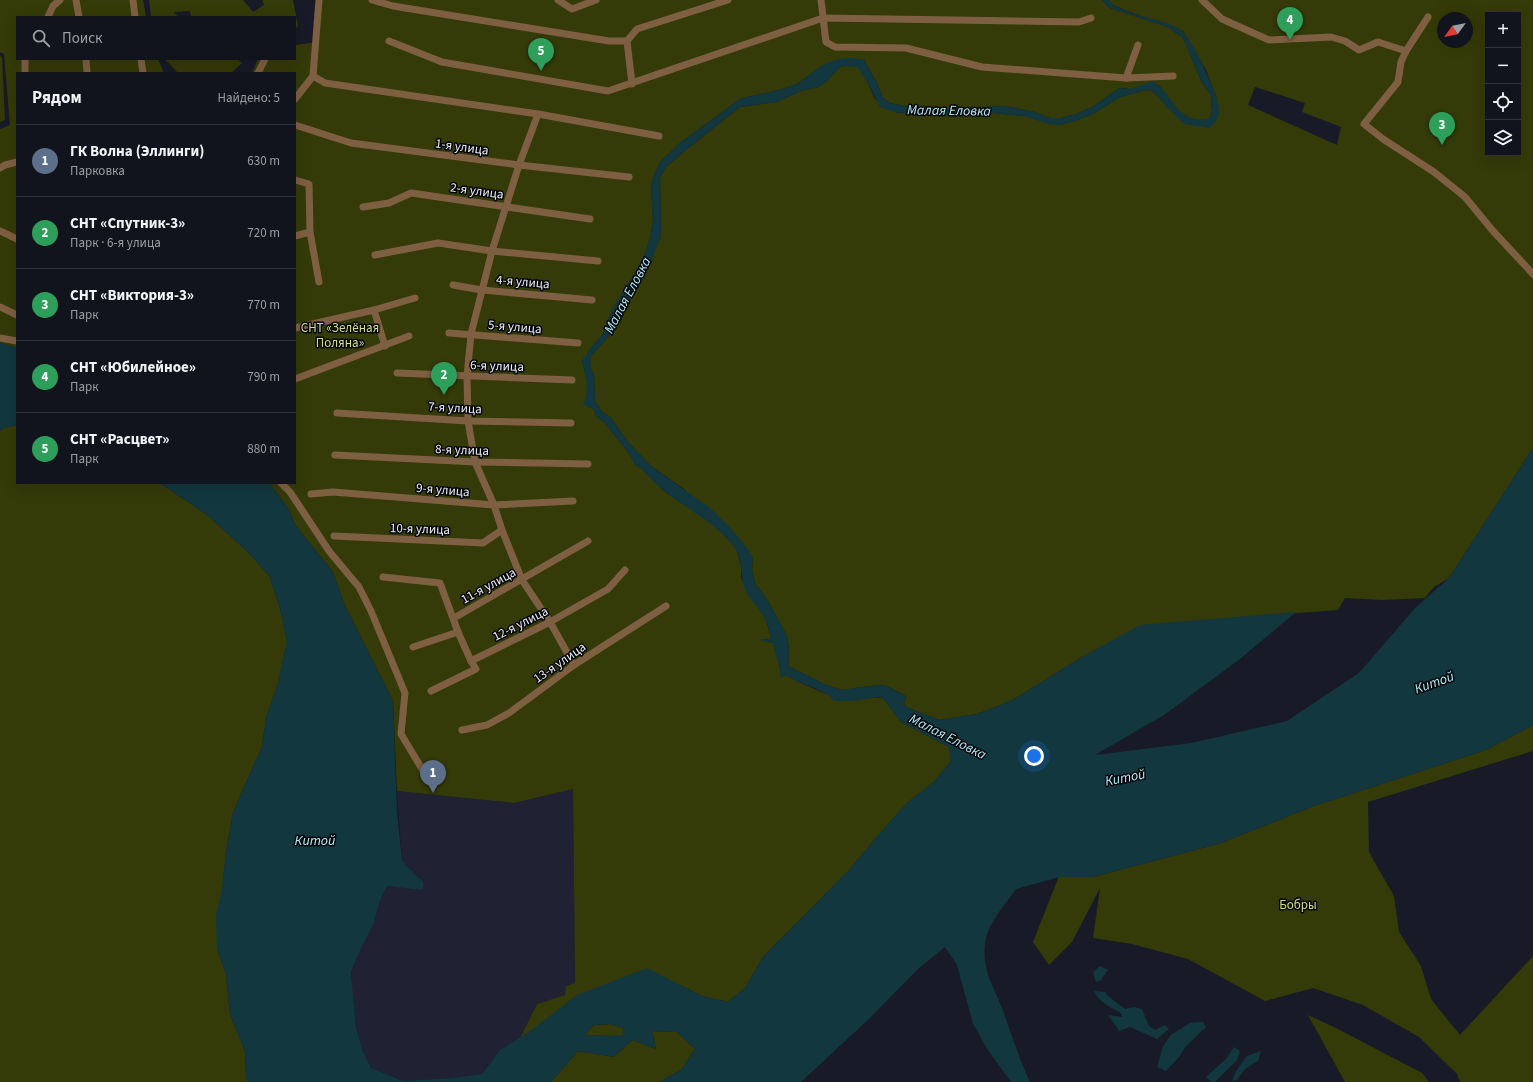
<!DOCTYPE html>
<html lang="ru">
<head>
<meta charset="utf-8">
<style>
  :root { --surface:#12141d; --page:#1b1d26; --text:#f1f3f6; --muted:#9c9ea4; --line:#31333b; --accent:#0f766e }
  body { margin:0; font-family:"Source Sans 3",sans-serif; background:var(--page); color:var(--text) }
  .controls { position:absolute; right:12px; top:12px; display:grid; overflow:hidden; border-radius:0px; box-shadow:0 4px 16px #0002 }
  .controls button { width:36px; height:36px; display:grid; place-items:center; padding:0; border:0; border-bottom:1px solid var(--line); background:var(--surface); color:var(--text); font:20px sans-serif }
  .compass { position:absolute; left:1437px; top:12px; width:36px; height:36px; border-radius:50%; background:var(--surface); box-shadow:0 4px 16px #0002; rotate:237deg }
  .you { position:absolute; left:1034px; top:756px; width:14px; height:14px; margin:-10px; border:3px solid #fff; border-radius:50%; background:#1a73e8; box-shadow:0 0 0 6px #1a73e833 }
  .badge { display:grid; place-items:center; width:26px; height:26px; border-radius:50%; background:var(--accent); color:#fff; font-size:13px; font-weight:700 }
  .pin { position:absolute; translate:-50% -33px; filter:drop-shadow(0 1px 2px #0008) }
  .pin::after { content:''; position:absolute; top:21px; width:14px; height:12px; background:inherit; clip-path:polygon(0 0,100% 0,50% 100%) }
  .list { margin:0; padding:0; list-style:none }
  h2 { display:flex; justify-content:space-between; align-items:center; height:52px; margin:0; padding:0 16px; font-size:17px }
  h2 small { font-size:13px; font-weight:400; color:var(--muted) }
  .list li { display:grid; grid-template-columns:26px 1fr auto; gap:12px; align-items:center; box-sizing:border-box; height:72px; padding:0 16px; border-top:1px solid var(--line) }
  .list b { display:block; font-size:15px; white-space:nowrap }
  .list p { margin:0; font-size:13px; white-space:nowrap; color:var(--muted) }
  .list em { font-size:13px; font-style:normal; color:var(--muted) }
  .icon { flex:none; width:22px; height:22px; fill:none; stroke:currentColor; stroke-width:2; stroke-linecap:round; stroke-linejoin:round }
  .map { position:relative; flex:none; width:1533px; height:1082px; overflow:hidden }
  .search { position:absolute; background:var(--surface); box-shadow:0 4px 16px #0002; left:16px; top:16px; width:280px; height:44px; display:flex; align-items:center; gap:10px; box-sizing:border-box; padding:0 14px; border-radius:0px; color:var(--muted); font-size:15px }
  .panel { position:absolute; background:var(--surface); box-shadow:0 4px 16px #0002; left:16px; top:72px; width:280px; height:412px; border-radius:0px }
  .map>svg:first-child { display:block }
</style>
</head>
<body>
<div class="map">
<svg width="1533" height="1082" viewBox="0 0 1533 1082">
  <rect width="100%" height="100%" fill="#181a27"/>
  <polygon fill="#202234" points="573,789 575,983 566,995 537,1004 520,1038 500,1050 482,1074 452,1078 403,1081 371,1068 362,1049 356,1027 351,972 362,946 373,925 380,901 387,886 423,889 423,882 402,861 397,791 514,803"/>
  <g fill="#353a09" fill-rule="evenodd">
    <polygon points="0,0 143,0 146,17 17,17 17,59 158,59 164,73 17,73 17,348 0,343 0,129 10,125 4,54 0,52"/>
    <polygon points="149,0 243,0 253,12 264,5 262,0 293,0 298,26 295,29 295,17 191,17 190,11 174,12 178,17 151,17"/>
    <path d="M321 0H1102L1110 8 1171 28 1174 32 1183 37 1202 83 1211 95 1212 112 1208 120C1181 122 1173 104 1159 85L1130 89 1119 88 1094 106 1076 114 1061 118H1050L1035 112 1005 106 945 109 904 106 890 103 883 98 878 85 864 60 815 71C807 75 803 82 794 85 783 89 772 92 761 94 753 96 747 96 740 99L680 143 660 162 653 178 651 188 653 222 649 242 642 261 612 310 603 334 597 342 583 364 588 386 586 398 588 407 594 409 596 416 605 423 631 456 635 465 640 467 665 492 706 519 722 533 736 548 741 565V578L766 620 771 637 769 639 761 640 773 643 781 672 801 683 831 696 883 698 901 722 949 747 951 761 934 782 908 802 875 839 849 870 763 957 745 988 728 1002 702 996 680 985 529 1032 520 1038 537 1004 565 995 566 986 575 983 573 789 514 803 397 791 393 701 344 604 333 572 296 526 288 508 269 483H295V73H252L258 59H295V45L311 43 319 44Z"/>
    <path d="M1108 0H1533V448L1449 578 1434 587 1425 598 1382 600 1345 598 1338 610 1230 618 1082 657 1011 701 977 714 939 720 906 707 904 704 906 696 887 686 878 685 842 690 826 685 788 666 789 650 787 636 768 601 755 583 752 569 753 558 684 489 651 466 627 441 611 418 602 412 595 401 594 375 590 367 591 356 612 333 624 304 633 296 661 236 660 178 666 167 687 149 740 107 776 102 804 90 819 87 827 81 840 67 844 66H857L867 81 875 99 894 112 920 115H959L994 113 1024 116 1059 125 1075 121 1093 114 1120 97 1146 90 1152 91 1159 97 1168 108 1209 128 1217 99 1206 70 1183 31 1127 11 1113 5ZM1488 15H1518V153H1488ZM1443 18H1467V42H1443ZM1255 87 1305 103 1302 112 1341 127 1337 145 1248 105Z"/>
    <polygon points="0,56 2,57 5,120 0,122"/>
    <polygon points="165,59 237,59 242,63 231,73 178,73"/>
    <polygon points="17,425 17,483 160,483 206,514 249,553 270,577 281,612 287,642 278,684 266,718 262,747 248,778 233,813 226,851 217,948 226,975 230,1014 245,1051 246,1077 248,1082 0,1082 0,431 4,428"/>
    <polygon points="1533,725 1533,751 1368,802 1369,852 1394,896 1399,932 1421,966 1431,999 1460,1035 1533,956 1533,1082 1460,1082 1457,1074 1419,1037 1363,1005 1313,988 1265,1001 1188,959 1132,944 1093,938 1100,888 1072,942 1049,965 1033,942 1059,876 1093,877 1221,843 1314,806 1486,750"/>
    <polygon points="1308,1015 1336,1028 1422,1073 1429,1082 1345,1082"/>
    <polygon points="610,1024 623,1028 624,1036 609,1036 585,1035 594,1025"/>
    <polygon points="652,1031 677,1032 695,1049 682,1069 660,1082 551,1082 578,1051 614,1057 632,1040 656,1049"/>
  </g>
  <g fill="#12373e" fill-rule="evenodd">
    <path d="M1102 0H1108C1126 18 1160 16 1181 30 1192 38 1217 93 1219 107 1220 116 1216 123 1209 128L1184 124 1168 108 1159 97 1152 91 1146 90 1120 97 1093 114 1075 121 1059 125 1049 124 1024 116 994 113 959 115H920L894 112 880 107 867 81 857 67 844 66 840 67 827 81 819 87 804 90 776 102 740 107 687 149 666 167 660 178 661 236 645 277 633 296 624 304 612 333 591 356 590 367 594 375 595 401 602 412 611 418 627 441 651 466 710 508 729 526 747 548 753 558 752 569 755 583 768 601 787 636 789 650 788 666 826 685 841 690 878 685 887 686 906 696 904 704 906 707 939 720 977 714 1011 701 1082 657 1140 625 1296 612 1240 659 1164 715 1095 755 1191 743 1287 721 1359 673 1415 608 1449 578 1533 448V725L1486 750 1314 806 1221 843 1093 877H1059L1016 889C1005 905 987 924 985 944 982 971 993 985 1002 1008 1011 1033 1019 1058 1030 1082H1011L988 1050 973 1024 957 965 945 947 917 970 869 1019 801 1082H660L682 1069 695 1049 677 1032 652 1031 656 1049 632 1040 614 1057 578 1051 551 1082H248L246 1077 245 1051 230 1014 226 975 217 948 216 915 222 889 226 851 233 813 248 778 262 747 266 718 278 683 287 642 281 612 270 577 249 553 206 514 160 483H269L288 508 296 526 333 572 344 604 393 701 397 812 402 861 423 882V890L387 886 380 901 373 925 362 946 351 972 356 1027 362 1049 371 1068 403 1081 452 1078 482 1074 500 1050 529 1032 577 995 647 968 702 996 728 1002 745 988 763 957 849 870 875 839 908 802 934 782 951 761 949 747 901 722 883 698 878 697 853 701H834C827 689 800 685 788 676L780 677 781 672 773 643 760 640 769 639 771 636C769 631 768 624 765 619 760 608 750 601 745 589 739 576 744 560 735 548 722 529 702 518 684 505 667 494 653 482 640 467L635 465 631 456 605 423 596 416 594 409 583 405C590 390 586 379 583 364L581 362 594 343 603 334 612 310 642 261 649 242 653 222 651 188 653 178 660 162 680 143 740 99C747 96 753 96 761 94 772 92 783 89 794 85 801 83 804 79 809 75 823 62 845 54 864 60L878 85 883 98 890 103 904 106 945 109 1005 106 1035 112 1050 118H1061L1076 114 1094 106 1119 88 1130 89 1153 81C1175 95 1174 123 1208 119L1212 112 1211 95 1202 83 1183 37 1174 32 1171 28 1110 8ZM610 1024 623 1028V1035L609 1036 585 1035 594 1025Z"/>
    <polygon points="0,343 17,348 17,425 4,428 0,431"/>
    <polygon points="1100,966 1108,970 1101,980 1096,982 1093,972"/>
    <path d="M1094 991 1105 992 1108 996 1125 1009 1134 1007 1142 1009 1149 1026 1155 1030 1165 1025 1169 1029 1157 1039 1130 1027 1119 1031 1108 1015 1122 1017 1121 1013C1110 1007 1100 1003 1094 991Z"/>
    <polygon points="1203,1022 1206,1027 1186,1046 1179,1057 1166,1071 1157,1067 1163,1046 1171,1035 1190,1023"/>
    <polygon points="1234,1047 1240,1051 1237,1060 1215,1082 1212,1082 1206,1077 1226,1059"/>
    <polygon points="1261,1051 1258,1061 1245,1069 1237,1080 1232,1081 1236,1071 1247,1056"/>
  </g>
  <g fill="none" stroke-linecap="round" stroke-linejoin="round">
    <g stroke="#7e5f42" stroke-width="7">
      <polyline points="76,0 79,17"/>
      <polyline points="133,0 135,17"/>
      <polyline points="372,0 393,6 609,41 627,41"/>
      <polyline points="558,0 572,9 596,0"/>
      <polyline points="821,0 826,42 835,47 906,48 982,67 1126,78 1173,76"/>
      <polyline points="1202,0 1222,19 1269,40 1331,37 1345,41 1359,50 1378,42 1406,51"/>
      <polyline points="48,17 53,6 60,0"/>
      <polyline points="1428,17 1406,51 1401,62 1398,82 1364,124 1383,139 1434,172 1465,197 1493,231 1533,274"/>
      <polyline points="389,41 442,62 608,91 823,18 1079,22 1091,18"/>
      <polyline points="25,59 25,73"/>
      <polyline points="86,59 87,73"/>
      <polyline points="141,59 143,73"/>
      <polyline points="258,73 265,59"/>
      <polyline points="313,76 325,83 538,114 659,136"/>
      <polyline points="1126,78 1138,45"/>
      <polyline points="632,84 627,41 637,29 728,0"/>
      <polyline points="295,99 313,76 319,0"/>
      <polyline points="538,114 519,165 492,251 471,334 467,376 468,421 475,462 494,505 502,530 522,580 550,622 574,665"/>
      <polyline points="295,125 351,143 519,165 629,177"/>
      <polyline points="0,168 5,165 17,162"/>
      <polyline points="295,180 309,184 310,232 319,282"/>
      <polyline points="363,207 389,203 411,193 590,219"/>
      <polyline points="0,231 17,239"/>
      <polyline points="295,236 310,232"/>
      <polyline points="375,255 438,243 492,251 598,261"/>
      <polyline points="453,285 482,290 592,300"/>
      <polyline points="0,307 17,315"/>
      <polyline points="374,310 385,346"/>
      <polyline points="295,328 374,310 415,298"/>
      <polyline points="449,333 578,343"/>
      <polyline points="0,338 17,341"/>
      <polyline points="397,373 572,380"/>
      <polyline points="295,379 409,336"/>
      <polyline points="337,413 468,421 571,423"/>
      <polyline points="335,455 475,462 588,464"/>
      <polyline points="281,483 290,492 329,551 359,587 371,611 405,693 401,734 428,779"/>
      <polyline points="311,494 333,492 494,505 573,501"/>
      <polyline points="334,536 483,543 502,530"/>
      <polyline points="383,577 440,583 458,632 471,661"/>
      <polyline points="454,618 588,541"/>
      <polyline points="413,647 458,632"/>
      <polyline points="431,691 476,669 471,661 550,622 608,589 625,570"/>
      <polyline points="462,730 487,725 509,713 574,665 666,606"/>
    </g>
  </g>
  <g text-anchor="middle" stroke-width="3" stroke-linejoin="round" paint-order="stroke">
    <g font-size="13" fill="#edeef7" stroke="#05060a">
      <text transform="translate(462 146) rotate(8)" y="5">1-я улица</text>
      <text transform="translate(477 190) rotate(8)" y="5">2-я улица</text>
      <text transform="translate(523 281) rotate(5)" y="5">4-я улица</text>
      <text transform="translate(515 326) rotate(5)" y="5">5-я улица</text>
      <text transform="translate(497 365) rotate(2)" y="5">6-я улица</text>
      <text transform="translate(455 407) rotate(3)" y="5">7-я улица</text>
      <text transform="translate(462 449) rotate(2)" y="5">8-я улица</text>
      <text transform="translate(443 489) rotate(5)" y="5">9-я улица</text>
      <text transform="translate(420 528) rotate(2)" y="5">10-я улица</text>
      <text transform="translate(488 585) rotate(-29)" y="5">11-я улица</text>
      <text transform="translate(520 623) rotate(-27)" y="5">12-я улица</text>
      <text transform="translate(559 662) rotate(-35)" y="5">13-я улица</text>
    </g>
    <g font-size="13" fill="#d4df91" stroke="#05060a">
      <text x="340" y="332">СНТ «Зелёная<tspan x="340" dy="15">Поляна»</tspan></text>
      <text x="1298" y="909">Бобры</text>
    </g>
    <g font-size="14" font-style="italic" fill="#b4eefa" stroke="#05060a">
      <text transform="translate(949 110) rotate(1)" y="5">Малая Еловка</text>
      <text transform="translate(627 295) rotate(-62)" y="5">Малая Еловка</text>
      <text transform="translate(1434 682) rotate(-20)" y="5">Китой</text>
      <text transform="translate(948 736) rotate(27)" y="5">Малая Еловка</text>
      <text transform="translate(1125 777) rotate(-11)" y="5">Китой</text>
      <text x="315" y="845">Китой</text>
    </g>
  </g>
</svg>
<div class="controls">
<button>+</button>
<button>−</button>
<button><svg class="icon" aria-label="locate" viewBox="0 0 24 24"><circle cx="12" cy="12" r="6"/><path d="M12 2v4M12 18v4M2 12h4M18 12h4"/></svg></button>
<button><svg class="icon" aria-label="layers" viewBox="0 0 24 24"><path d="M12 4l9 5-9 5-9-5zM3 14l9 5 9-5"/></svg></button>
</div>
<svg class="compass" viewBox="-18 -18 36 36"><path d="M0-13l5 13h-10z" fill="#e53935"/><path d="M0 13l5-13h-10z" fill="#9c9ea4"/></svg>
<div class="you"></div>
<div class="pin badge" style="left:433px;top:793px;background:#5c6f8a">1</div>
<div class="pin badge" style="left:444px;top:395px;background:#2e9e5b">2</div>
<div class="pin badge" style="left:1442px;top:145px;background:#2e9e5b">3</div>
<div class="pin badge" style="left:1290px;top:40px;background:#2e9e5b">4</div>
<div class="pin badge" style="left:541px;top:71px;background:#2e9e5b">5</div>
<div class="search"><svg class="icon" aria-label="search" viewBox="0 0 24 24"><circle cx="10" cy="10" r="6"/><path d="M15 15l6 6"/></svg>Поиск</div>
<section class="panel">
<h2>Рядом<small>Найдено: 5</small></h2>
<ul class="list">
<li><span class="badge" style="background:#5c6f8a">1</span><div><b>ГК Волна (Эллинги)</b><p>Парковка</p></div><em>630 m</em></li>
<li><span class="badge" style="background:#2e9e5b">2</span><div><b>СНТ «Спутник-3»</b><p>Парк · 6-я улица</p></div><em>720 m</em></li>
<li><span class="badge" style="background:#2e9e5b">3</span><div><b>СНТ «Виктория-3»</b><p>Парк</p></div><em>770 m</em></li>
<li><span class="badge" style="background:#2e9e5b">4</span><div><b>СНТ «Юбилейное»</b><p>Парк</p></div><em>790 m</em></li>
<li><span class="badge" style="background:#2e9e5b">5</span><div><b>СНТ «Расцвет»</b><p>Парк</p></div><em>880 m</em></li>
</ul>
</section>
</div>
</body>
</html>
